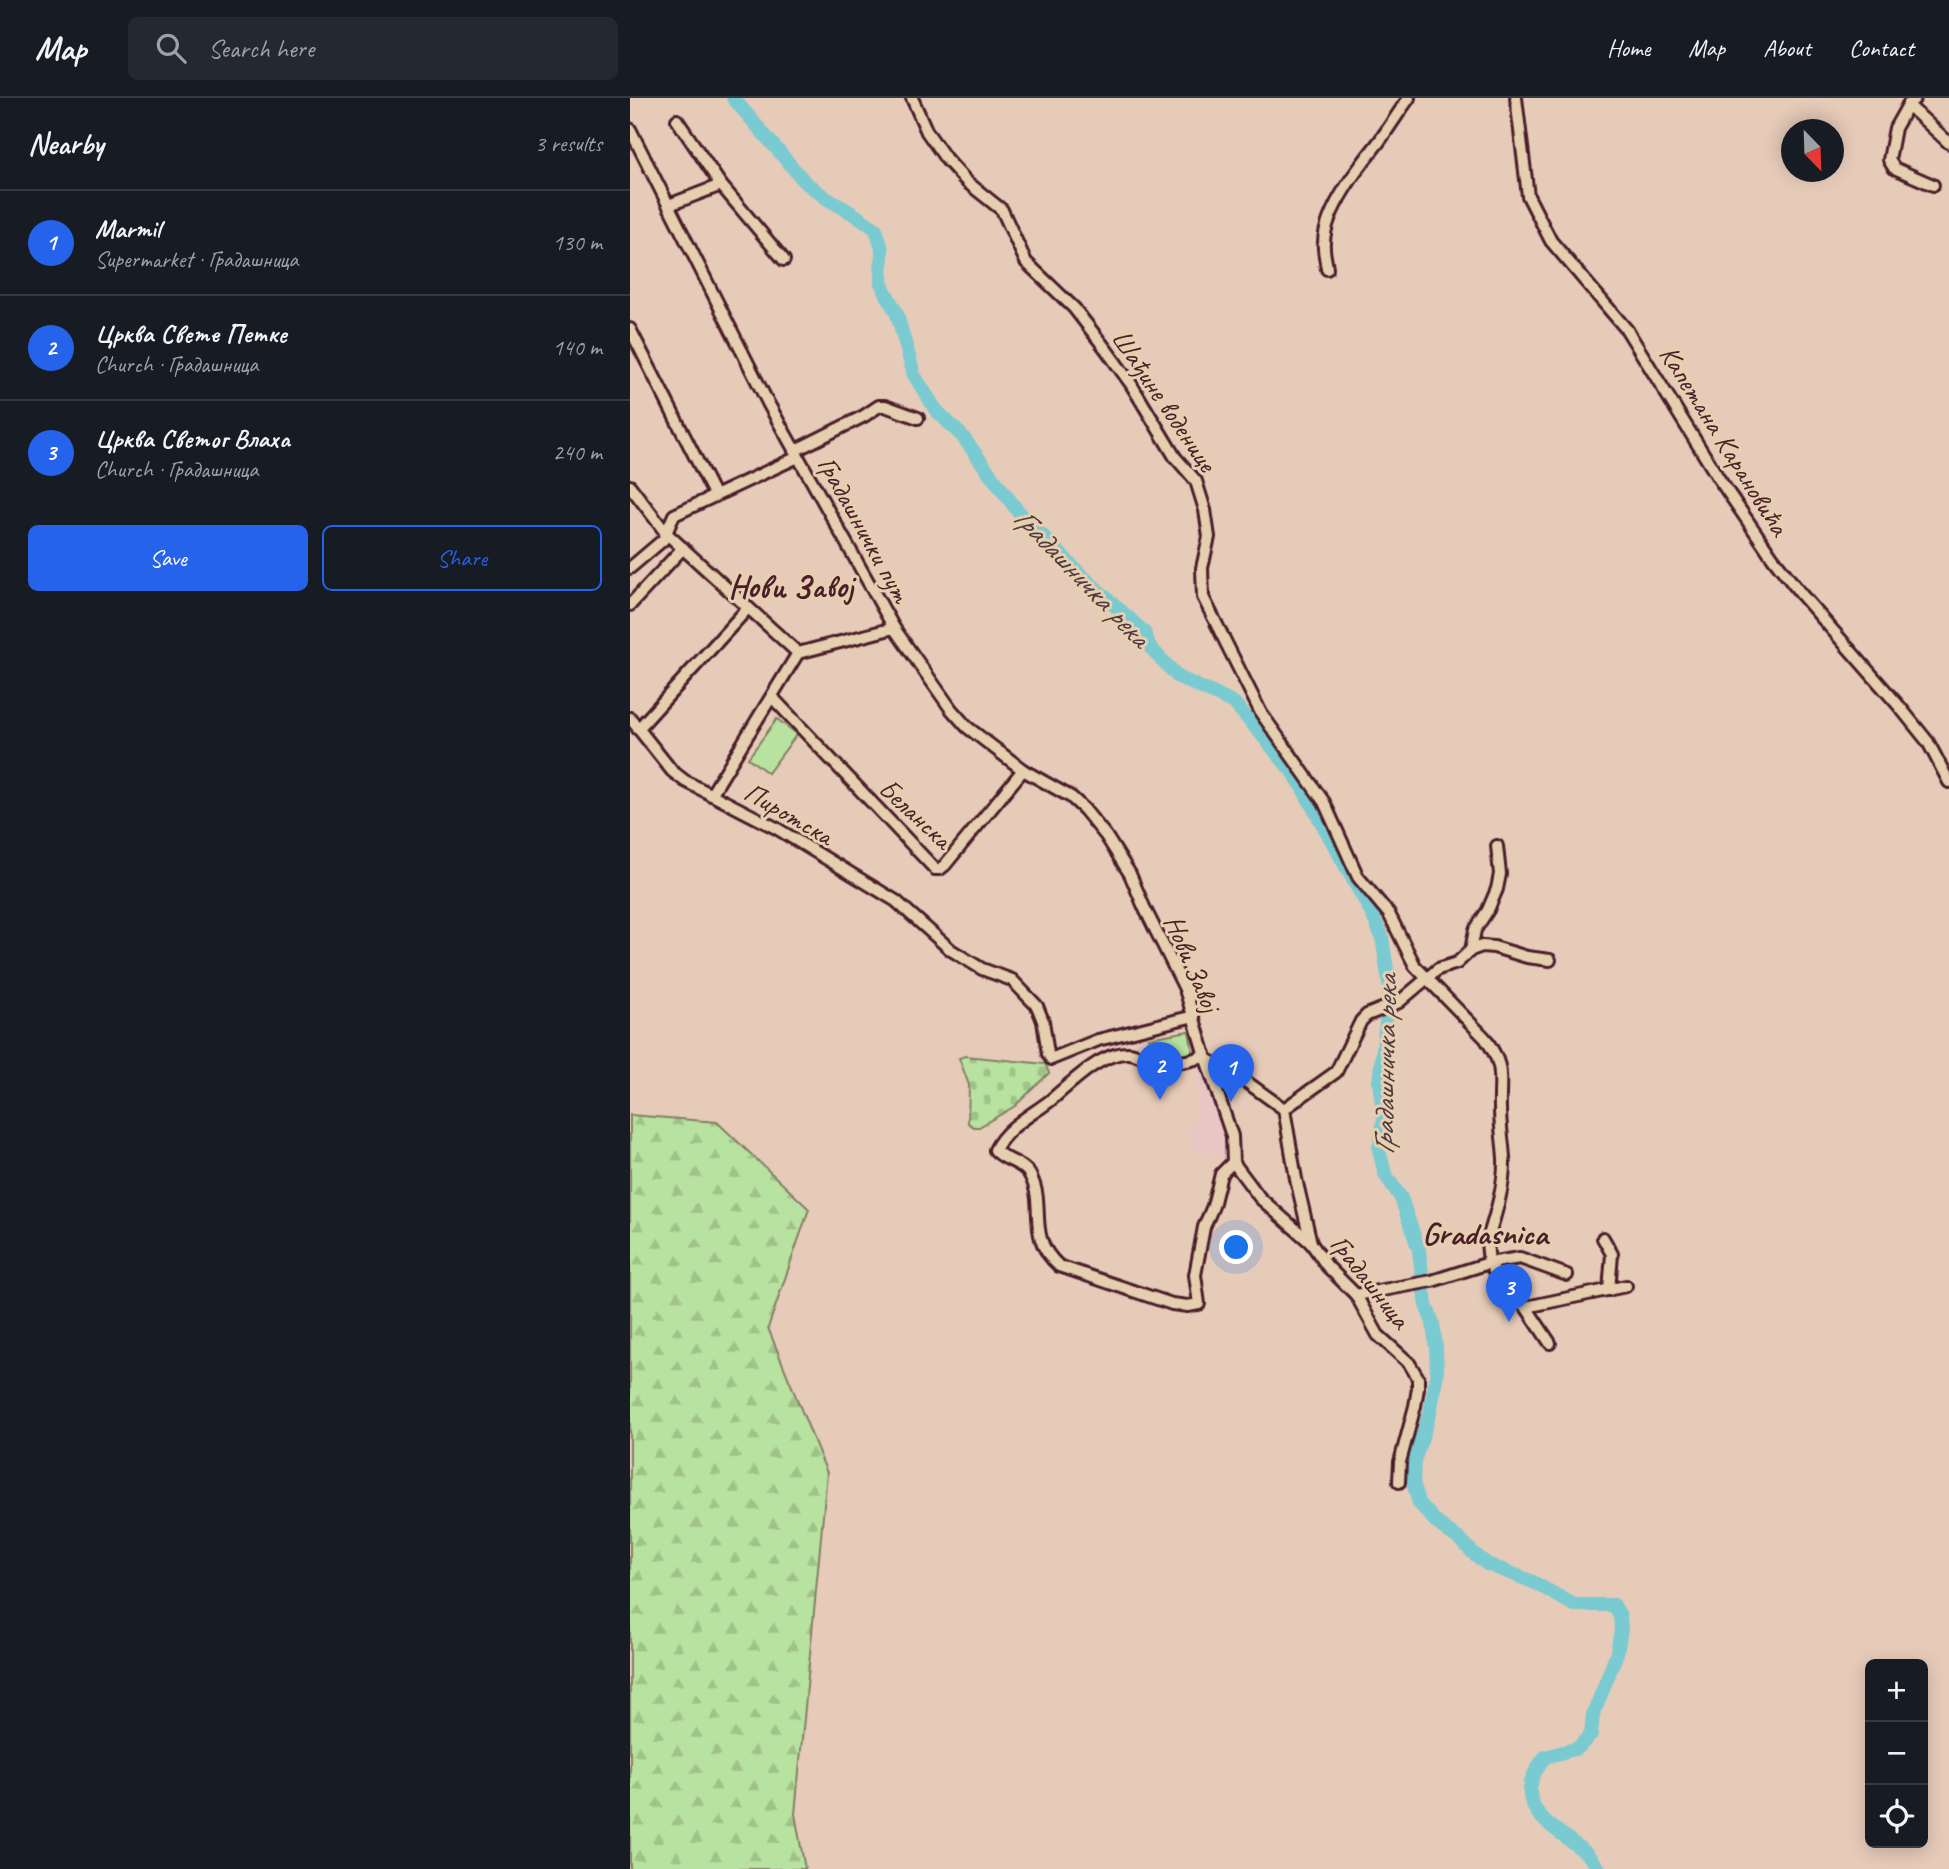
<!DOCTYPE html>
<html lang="en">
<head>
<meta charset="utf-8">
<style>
  :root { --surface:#171b24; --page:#242831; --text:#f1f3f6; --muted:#9ea1a6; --line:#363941; --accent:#2563eb }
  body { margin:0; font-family:Caveat,sans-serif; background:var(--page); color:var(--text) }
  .controls { position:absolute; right:21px; bottom:21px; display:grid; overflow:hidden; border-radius:10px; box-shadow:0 4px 18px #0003 }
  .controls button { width:63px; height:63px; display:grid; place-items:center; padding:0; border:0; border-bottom:2px solid var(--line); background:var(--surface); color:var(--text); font:35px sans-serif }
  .compass { position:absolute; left:1151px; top:21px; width:63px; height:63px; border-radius:50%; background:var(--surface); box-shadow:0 4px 18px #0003; rotate:157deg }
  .you { position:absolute; left:607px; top:1150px; width:24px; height:24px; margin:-18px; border:5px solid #fff; border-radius:50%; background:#1a73e8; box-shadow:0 0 0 10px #1a73e833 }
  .badge { display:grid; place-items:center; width:46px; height:46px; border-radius:50%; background:var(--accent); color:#fff; font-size:23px; font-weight:700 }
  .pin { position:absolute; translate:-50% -58px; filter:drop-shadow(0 2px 4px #0008) }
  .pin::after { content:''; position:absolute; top:37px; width:24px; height:21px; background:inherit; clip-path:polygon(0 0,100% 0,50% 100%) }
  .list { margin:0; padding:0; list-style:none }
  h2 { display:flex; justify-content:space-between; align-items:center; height:91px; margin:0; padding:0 28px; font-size:30px }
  h2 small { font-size:23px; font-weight:400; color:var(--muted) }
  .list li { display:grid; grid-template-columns:46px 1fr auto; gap:21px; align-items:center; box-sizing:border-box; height:105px; padding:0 28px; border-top:2px solid var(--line) }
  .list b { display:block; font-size:26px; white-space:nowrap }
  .list p { margin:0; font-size:23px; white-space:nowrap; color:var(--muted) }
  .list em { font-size:23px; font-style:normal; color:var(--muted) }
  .actions { display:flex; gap:14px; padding:21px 28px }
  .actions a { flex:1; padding:16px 0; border:2px solid var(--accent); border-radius:10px; text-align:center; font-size:24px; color:var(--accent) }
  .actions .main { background:var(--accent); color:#fff }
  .icon { flex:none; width:38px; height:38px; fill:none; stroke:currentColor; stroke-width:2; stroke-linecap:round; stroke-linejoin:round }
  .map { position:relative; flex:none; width:1319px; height:1771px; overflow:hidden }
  header { display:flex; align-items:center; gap:42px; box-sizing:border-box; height:98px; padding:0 35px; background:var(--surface); border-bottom:2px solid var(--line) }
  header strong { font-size:33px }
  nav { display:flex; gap:38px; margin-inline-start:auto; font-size:24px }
  .search { width:490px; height:63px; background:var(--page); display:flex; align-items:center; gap:18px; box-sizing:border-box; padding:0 24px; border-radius:10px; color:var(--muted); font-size:26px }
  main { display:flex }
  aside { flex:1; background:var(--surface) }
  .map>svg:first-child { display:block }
</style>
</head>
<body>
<header>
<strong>Map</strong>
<div class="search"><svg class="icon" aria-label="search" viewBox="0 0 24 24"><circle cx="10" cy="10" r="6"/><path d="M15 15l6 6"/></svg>Search here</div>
<nav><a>Home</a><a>Map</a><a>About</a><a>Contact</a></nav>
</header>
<main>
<aside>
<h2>Nearby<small>3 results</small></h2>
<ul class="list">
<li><span class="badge">1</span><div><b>Marmil</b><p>Supermarket · Градашница</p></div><em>130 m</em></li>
<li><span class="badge">2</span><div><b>Црква Свете Петке</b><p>Church · Градашница</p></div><em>140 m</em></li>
<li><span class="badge">3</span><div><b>Црква Светог Влаха</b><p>Church · Градашница</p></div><em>240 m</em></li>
</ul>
<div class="actions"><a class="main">Save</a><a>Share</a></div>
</aside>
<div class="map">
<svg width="1319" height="1771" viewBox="0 0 1319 1771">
  <defs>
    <pattern id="forest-firs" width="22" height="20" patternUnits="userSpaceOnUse" patternTransform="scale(1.75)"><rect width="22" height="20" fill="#b8e29f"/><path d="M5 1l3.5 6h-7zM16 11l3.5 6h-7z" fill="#a0c189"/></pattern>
    <pattern id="cemetery-stones" width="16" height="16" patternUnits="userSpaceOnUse" patternTransform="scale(1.75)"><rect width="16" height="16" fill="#b8e29f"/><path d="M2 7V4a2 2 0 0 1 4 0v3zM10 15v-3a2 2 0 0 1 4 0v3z" fill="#a0c189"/></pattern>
  </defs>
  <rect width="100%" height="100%" fill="#e7cbb9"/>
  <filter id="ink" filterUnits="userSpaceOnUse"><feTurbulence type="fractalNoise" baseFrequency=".0143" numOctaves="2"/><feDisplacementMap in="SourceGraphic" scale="14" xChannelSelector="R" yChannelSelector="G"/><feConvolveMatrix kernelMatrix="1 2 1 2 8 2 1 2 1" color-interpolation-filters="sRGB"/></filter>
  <g filter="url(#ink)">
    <polygon fill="#e8c6c4" points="567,969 577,969 599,1034 597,1062 563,1050 557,1028 567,1020"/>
    <polygon fill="url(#forest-firs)" stroke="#818065" stroke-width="2" points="0,1017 87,1024 179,1111 138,1230 197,1375 165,1716 175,1771 0,1771"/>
    <polygon fill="url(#cemetery-stones)" stroke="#818065" stroke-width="2" points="335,958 415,966 419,975 385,1008 349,1029 344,1029 338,1025 339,987 329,960"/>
    <g fill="#b8e29f" stroke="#818065" stroke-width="2">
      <polygon points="147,621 167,636 138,675 118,660"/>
      <polygon points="559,933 563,956 523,963 519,940"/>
    </g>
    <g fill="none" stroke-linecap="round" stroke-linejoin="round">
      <path stroke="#79cad1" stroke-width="14" d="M103 0 175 84 196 100 222 115 246 131 252 151 251 185 267 216 284 277 306 312 333 339 387 412 449 475 514 534 520 549 548 579 604 605 631 636 666 678 741 814 752 839 760 891 749 984 754 1019 749 1052 755 1076 771 1100 789 1152 796 1207 803 1225 806 1250 807 1275 800 1315 784 1363 783 1384 789 1405 807 1425 833 1444 842 1454 857 1466 903 1484 944 1507H984L990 1518 991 1531 987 1555 963 1617 961 1636 948 1650 915 1659C875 1709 923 1727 955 1754 960 1759 965 1765 969 1771"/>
      <defs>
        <g id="minor">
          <path d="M282 0 297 34 316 61 337 84 372 112 396 164 444 210 475 250 501 286 545 359 566 383 575 412 579 439 572 470 573 499 631 615 694 704 728 779 759 816 785 868 855 940C876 970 869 978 870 1011 870 1028 873 1044 874 1060 875 1088 865 1118 857 1144L859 1165 879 1196 896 1209 920 1245"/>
          <polyline points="886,0 898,98 921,143 997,232 1089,381 1143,460 1171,496 1269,608 1298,644 1319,684"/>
          <polyline points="1285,0 1278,7 1319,45"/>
          <polyline points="1278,7 1265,30 1259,62 1264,70 1303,87"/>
          <polyline points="47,22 91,87 154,162"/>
          <polyline points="0,31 138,305 264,530 321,611 337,629 393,672 441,699 454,711 476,738 500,776 514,809 555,891 576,961 611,980 654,1011 666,1081 681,1145 697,1168 726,1197 748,1237 779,1265 788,1280 788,1290 785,1308 770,1364 769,1384"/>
          <polyline points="39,107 91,87"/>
          <path d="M697 171C696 162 693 153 694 144 695 112 729 69 748 45 759 30 768 15 779 0"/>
          <polyline points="0,231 85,398"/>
          <polyline points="164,353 234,318 249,308 255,308 288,320"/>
          <polyline points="0,388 36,435 168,555"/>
          <polyline points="0,470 33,442 44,417 168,359"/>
          <polyline points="0,507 53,450"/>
          <polyline points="142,599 305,771 310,771 315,767 393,672"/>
          <polyline points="0,620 42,673 55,683 146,730 266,803 321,852 352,871 382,882 407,908 413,923 418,956 421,961 468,942 564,918"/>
          <polyline points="8,631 118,510"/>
          <polyline points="81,697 168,555 264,530"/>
          <polyline points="841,852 845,832 858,812 867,791 870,776 867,748"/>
          <path d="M575 956C563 965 537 966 522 963 514 962 506 954 497 955 470 955 440 986 421 1002 402 1017 376 1029 365 1052 374 1063 392 1063 400 1077 417 1108 395 1138 429 1168L542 1206 558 1208 569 1206 565 1177 574 1129 583 1108 591 1076 603 1064 602 1038 576 961"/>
          <polyline points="654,1011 706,974 731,923 737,917 769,904 808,871 827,865 841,852 852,848 864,849 897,859 920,862"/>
          <polyline points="603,1064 630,1100 681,1145"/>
          <polyline points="973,1140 982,1156 979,1192"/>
          <polyline points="726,1197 802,1183 859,1165 890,1160 937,1177"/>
          <polyline points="896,1209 996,1188"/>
        </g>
      </defs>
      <use href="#minor" stroke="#4a1f2b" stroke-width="16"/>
      <use href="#minor" stroke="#e6cfaf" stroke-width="10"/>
    </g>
  </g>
  <g text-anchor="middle" stroke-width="6" stroke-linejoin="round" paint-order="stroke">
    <g font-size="28" fill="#4a1f2b" stroke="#e6cfaf">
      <text transform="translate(535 302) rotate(56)" y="10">Шађине воденице</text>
      <text transform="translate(1095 342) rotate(58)" y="10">Капетана Карановића</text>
      <text transform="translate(235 431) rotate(61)" y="10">Градашнички пут</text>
      <text transform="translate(159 715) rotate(30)" y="10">Пиротска</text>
      <text transform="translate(286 715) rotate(43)" y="10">Беланска</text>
      <text transform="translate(563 865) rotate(67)" y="10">Нови Завој</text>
      <text transform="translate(741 1183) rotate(52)" y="10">Градашница</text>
    </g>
    <g font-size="30" font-style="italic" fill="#513944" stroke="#e6cfaf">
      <text transform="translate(452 479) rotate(46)" y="10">Градашничка река</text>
      <text transform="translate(755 967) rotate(-89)" y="10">Градашничка река</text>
    </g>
    <g font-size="32" font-weight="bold" fill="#4a1f2b" stroke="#e6cfaf">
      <text x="161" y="499">Нови Завој</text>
      <text x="855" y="1146">Gradasnica</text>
    </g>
  </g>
</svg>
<div class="controls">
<button>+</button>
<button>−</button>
<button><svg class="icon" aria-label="locate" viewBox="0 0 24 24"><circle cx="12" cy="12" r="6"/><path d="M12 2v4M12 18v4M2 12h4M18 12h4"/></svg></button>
</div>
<svg class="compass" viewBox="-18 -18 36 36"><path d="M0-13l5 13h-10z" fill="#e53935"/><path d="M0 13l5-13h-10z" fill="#9ea1a6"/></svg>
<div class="you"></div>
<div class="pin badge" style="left:601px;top:1004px">1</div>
<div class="pin badge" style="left:530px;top:1002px">2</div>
<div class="pin badge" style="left:879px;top:1224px">3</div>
</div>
</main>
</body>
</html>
